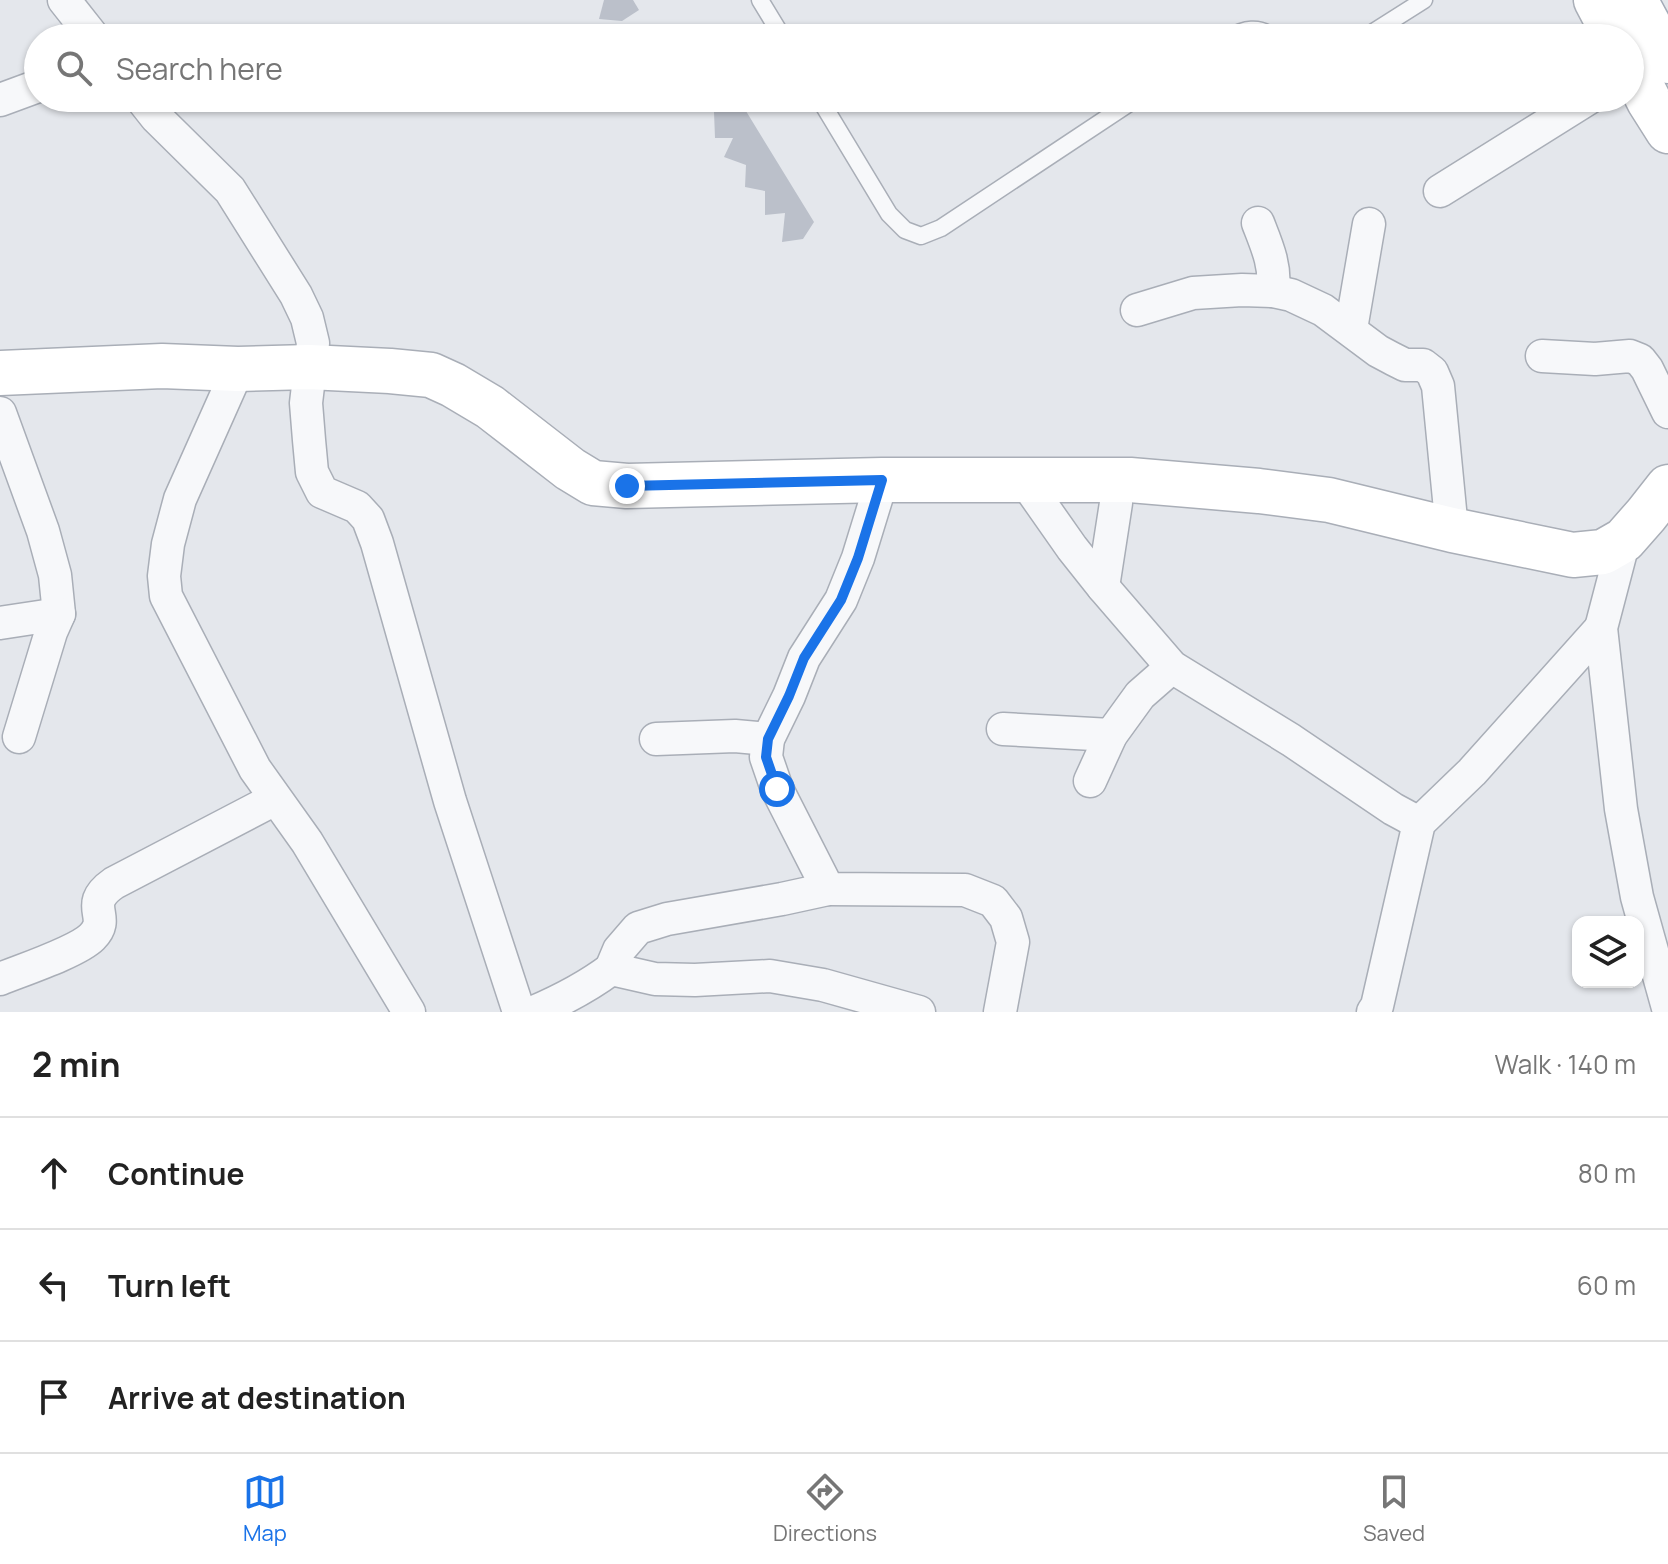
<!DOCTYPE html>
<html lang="en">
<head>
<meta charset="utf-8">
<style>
  :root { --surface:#fff; --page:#f2f2f2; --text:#222; --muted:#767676; --line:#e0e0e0; --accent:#1a73e8 }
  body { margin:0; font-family:Manrope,sans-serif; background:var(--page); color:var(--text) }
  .controls { position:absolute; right:24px; bottom:24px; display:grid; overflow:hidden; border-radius:16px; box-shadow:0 2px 6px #0004 }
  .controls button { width:72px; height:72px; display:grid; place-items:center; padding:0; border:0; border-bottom:2px solid var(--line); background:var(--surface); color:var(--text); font:40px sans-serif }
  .stop { position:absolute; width:24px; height:24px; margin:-18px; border:6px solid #1a73e8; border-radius:50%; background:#fff }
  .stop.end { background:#1a73e8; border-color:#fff; box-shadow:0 2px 8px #0008 }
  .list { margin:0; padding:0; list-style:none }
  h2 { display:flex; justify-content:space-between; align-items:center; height:104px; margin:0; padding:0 32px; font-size:34px }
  h2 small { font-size:26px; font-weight:400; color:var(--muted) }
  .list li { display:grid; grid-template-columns:52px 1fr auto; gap:24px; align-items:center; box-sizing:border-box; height:112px; padding:0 32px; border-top:2px solid var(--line) }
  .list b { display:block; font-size:30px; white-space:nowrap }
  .list em { font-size:26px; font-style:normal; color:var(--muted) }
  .icon { flex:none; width:44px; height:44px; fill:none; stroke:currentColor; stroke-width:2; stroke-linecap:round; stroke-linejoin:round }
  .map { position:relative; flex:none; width:1668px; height:1012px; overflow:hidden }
  .search { position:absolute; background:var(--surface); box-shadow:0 2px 6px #0004; left:24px; right:24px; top:24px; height:88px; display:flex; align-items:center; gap:20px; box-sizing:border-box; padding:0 28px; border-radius:44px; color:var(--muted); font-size:30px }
  .sheet { height:440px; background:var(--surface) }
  nav { display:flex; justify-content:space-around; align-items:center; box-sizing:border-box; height:112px; border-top:2px solid var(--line); background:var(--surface); font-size:22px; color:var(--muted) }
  nav a { display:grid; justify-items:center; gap:4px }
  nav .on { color:var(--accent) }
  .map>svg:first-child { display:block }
</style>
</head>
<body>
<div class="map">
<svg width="1668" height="1012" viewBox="0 0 1668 1012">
  <rect width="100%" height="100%" fill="#e4e7ec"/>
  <g fill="#bbc0ca">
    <polygon points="604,0 633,0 639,10 622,21 599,19"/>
    <polygon points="696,98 738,98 814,222 803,239 782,242 785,213 765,215 765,191 745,187 746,165 724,157 733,138 715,138 714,112 692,106"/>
  </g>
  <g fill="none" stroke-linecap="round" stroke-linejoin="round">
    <defs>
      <g id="lane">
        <polyline points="760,0 783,38"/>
        <path d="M1227 38C1244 29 1259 25 1274 38"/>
        <polyline points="1364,38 1424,0"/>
        <polyline points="819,98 889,214 905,230 921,236 941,228 1137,98"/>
      </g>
      <g id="street">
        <polyline points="64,0 94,38"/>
        <polyline points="141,98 156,117 230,190 296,295 307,318 313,343 306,403 309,440 312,472 322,492 357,507 368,519 377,543 450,801 519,1012"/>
        <polyline points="0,100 38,86"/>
        <polyline points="1440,191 1589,98"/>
        <path d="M1258 223C1267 246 1276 266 1273 291"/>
        <polyline points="1137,310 1193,293 1242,290 1273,291 1291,295 1323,310 1378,351 1393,359 1405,365 1423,365 1432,372 1438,386 1452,530"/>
        <polyline points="1351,329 1369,224"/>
        <polyline points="1542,356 1595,359 1630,356 1640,360 1647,369 1668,412"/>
        <polyline points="238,369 180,499 168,544 164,576 166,596 255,769 307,842 409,1012"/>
        <polyline points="0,413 43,531 55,575 59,614 51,632 19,737"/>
        <polyline points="882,480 858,558 841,600 804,658 789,696 768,739 766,757 777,789 828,889 965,890 993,901 1006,918 1013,942 1000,1012"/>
        <polyline points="1025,481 1072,548 1103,587 1172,667 1291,740 1393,809 1419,823"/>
        <polyline points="1624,540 1601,628 1621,809 1637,897 1668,1008"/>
        <polyline points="1103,587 1116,503"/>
        <polyline points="0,623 59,614"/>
        <polyline points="1003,729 1111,735"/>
        <polyline points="656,739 735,736 768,739"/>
        <polyline points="1090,781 1111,735 1140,695 1172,667"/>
        <polyline points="611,969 619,950 638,928 667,919 782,899 828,889"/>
        <path d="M0 979C22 970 77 952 92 937 113 916 81 906 114 883L275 799"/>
        <path d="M534 1012C562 1000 587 987 611 969L655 979 695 980 770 976 823 985 919 1012"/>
        <polyline points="1373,1012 1377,1006 1419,823 1472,772 1601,628"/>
      </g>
      <g id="secondary">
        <polyline points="1596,0 1616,38"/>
        <polyline points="1630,63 1649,101 1668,131"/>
        <polyline points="0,373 162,366 238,369 309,367 390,371 431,375 453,385 490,407 570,469 593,483 627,486 882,480 1130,480 1259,491 1329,500 1452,530 1573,555 1603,552 1624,540 1646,515 1668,487"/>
      </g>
      <polyline id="primary" points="1635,0 1668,61"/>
    </defs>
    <use href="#lane" stroke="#a9aeb7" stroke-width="19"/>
    <use href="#street" stroke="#a9aeb7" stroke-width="35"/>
    <use href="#secondary" stroke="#a9aeb7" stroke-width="47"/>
    <use href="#primary" stroke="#a3abb8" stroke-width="47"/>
    <use href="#lane" stroke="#f7f8fa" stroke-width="16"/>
    <use href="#street" stroke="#f7f8fa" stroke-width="32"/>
    <use href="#secondary" stroke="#fff" stroke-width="44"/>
    <use href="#primary" stroke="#fff" stroke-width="44"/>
  </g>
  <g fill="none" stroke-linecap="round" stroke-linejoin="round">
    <polyline stroke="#1a73e8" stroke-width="10" points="627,486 882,480 858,558 841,600 804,658 789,696 768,739 766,757 777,789"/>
  </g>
</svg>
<div class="controls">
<button><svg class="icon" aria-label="layers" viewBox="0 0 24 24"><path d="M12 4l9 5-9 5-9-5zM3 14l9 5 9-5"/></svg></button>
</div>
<div class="stop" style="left:777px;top:789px"></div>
<div class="stop end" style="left:627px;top:486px"></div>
<div class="search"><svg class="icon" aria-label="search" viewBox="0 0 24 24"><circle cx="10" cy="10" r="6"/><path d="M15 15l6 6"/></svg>Search here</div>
</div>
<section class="sheet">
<h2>2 min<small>Walk · 140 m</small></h2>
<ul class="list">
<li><svg class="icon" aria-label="ahead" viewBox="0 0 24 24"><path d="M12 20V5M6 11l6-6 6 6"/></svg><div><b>Continue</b></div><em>80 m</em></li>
<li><svg class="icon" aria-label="left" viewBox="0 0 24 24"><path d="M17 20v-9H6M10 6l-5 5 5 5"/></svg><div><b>Turn left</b></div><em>60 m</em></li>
<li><svg class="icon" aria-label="arrive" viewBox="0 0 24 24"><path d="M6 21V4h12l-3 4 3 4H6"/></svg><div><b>Arrive at destination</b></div></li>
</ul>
</section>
<nav>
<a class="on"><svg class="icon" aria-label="map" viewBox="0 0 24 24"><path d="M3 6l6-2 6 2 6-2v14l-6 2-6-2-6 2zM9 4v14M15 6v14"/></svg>Map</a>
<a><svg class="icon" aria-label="directions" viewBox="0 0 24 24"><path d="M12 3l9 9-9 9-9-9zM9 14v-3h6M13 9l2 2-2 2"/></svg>Directions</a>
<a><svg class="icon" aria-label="saved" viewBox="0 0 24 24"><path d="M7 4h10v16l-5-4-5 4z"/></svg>Saved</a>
</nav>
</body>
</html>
